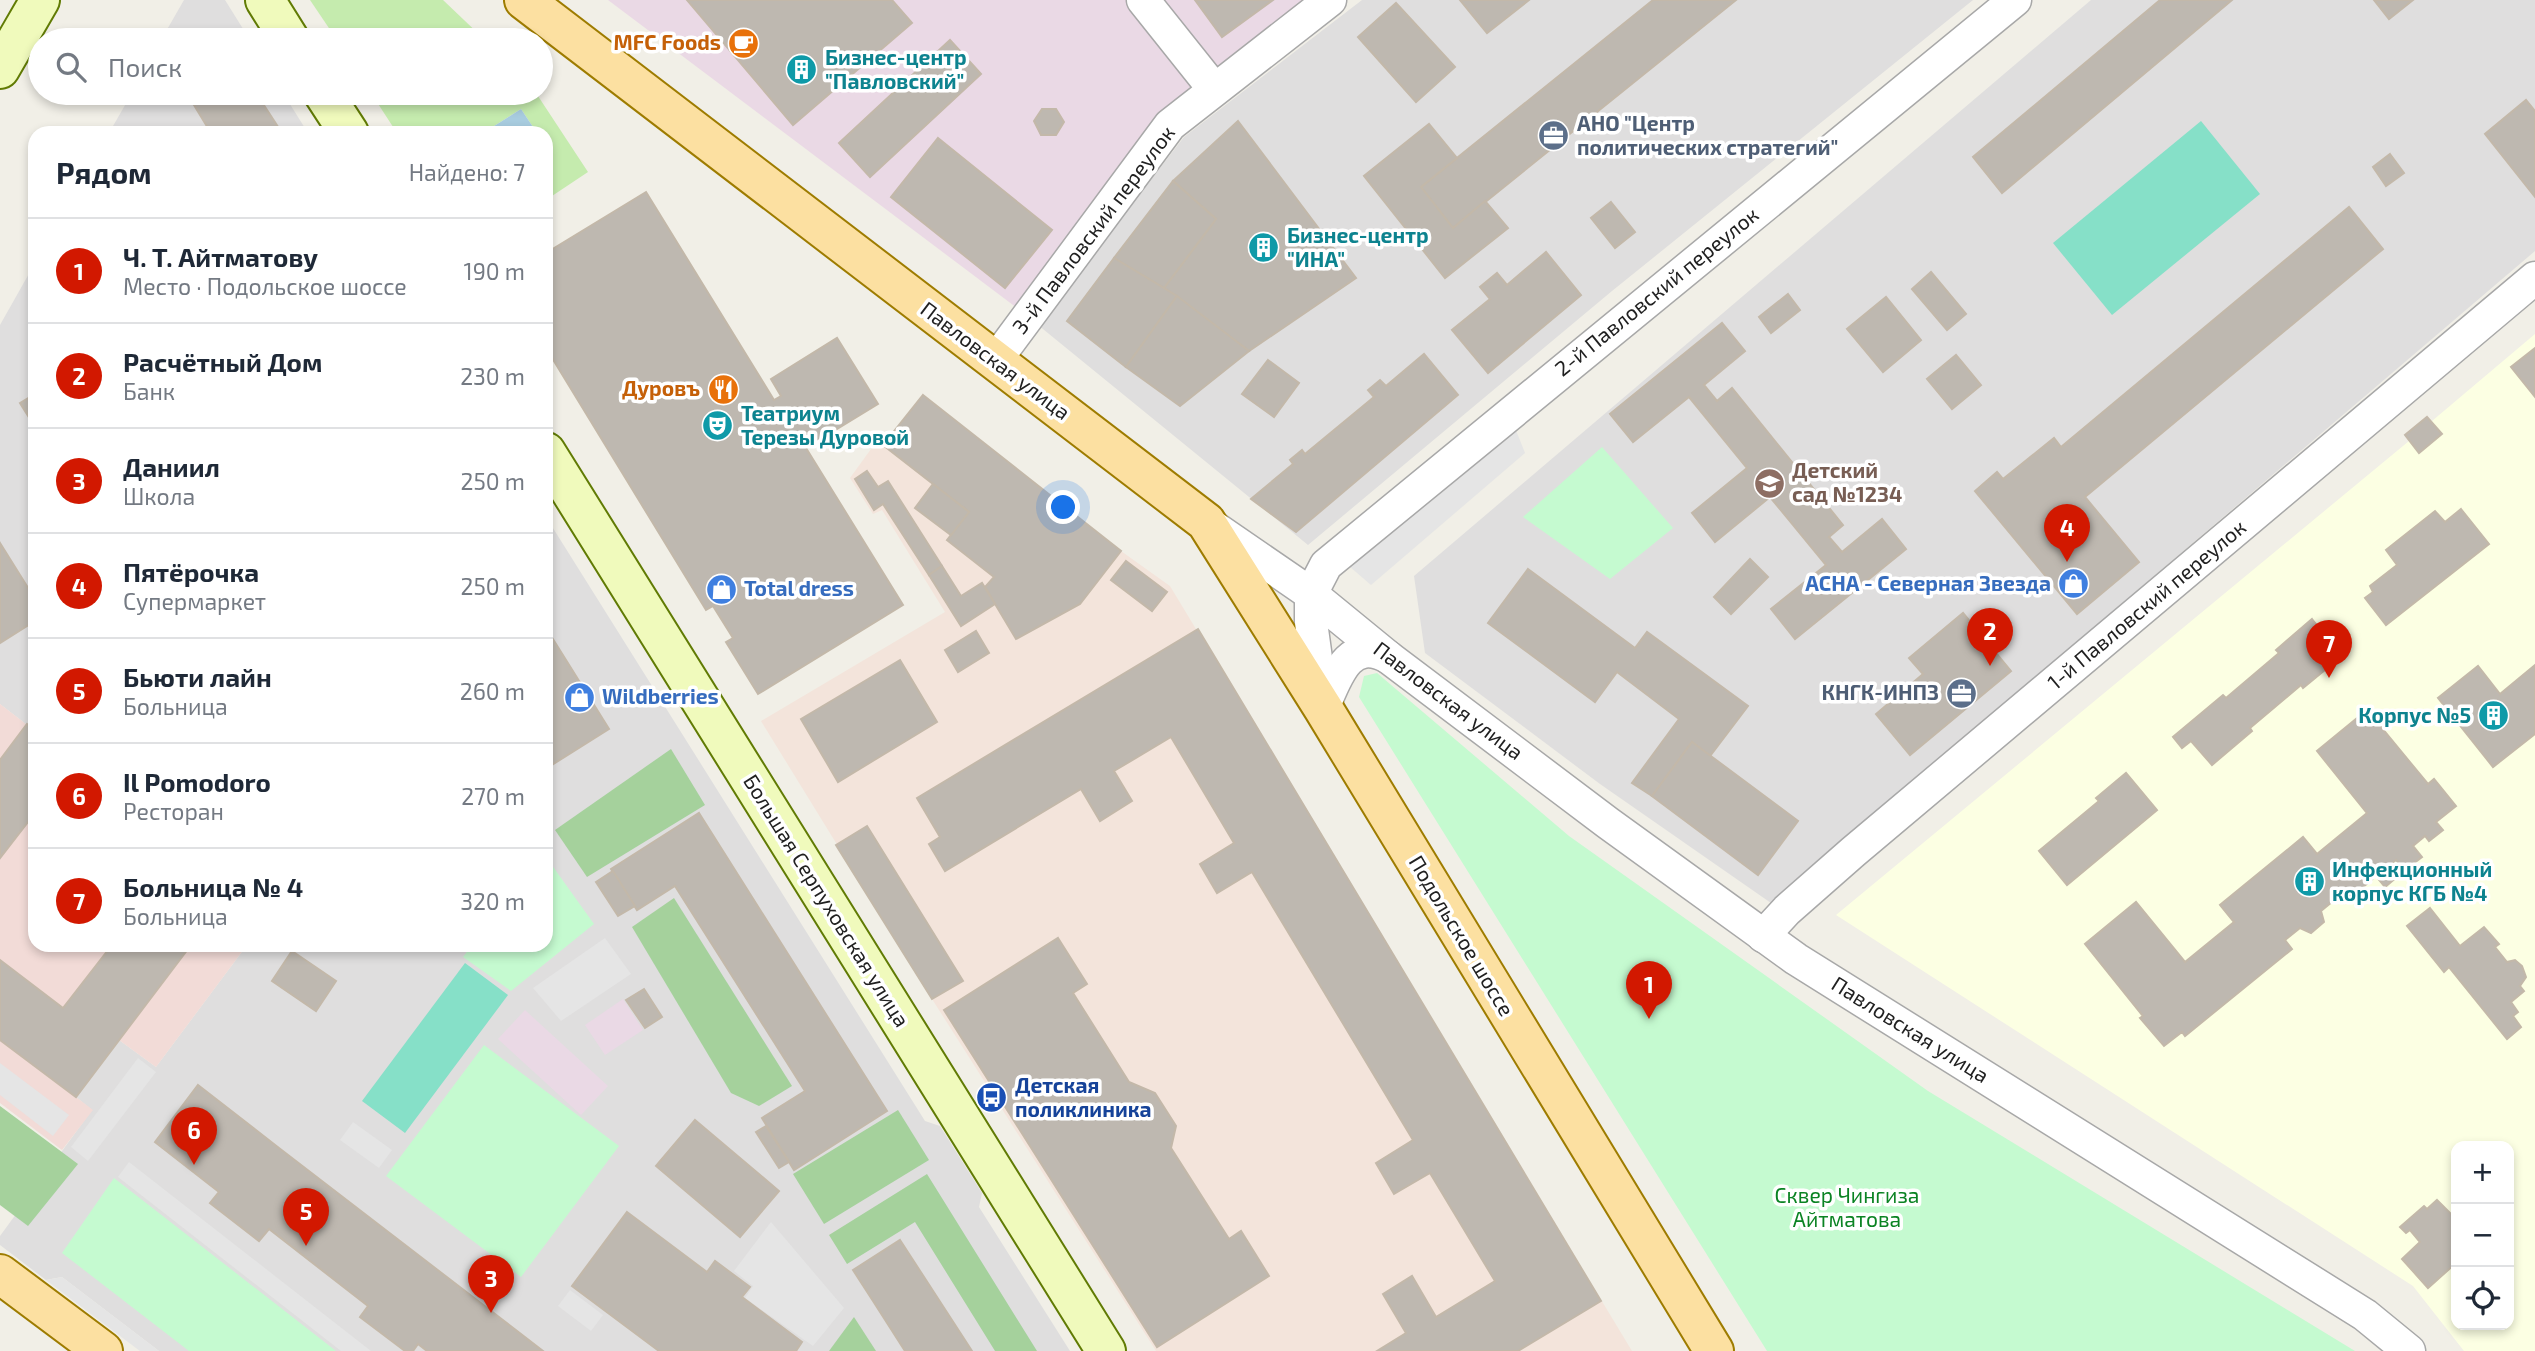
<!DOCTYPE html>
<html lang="ru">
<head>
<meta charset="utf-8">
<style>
  :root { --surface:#fff; --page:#f6f6f7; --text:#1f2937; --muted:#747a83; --line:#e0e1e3; --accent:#d21800 }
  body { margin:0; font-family:"Exo 2",sans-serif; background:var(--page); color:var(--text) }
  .controls { position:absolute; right:21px; bottom:21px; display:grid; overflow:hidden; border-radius:14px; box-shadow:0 4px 10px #0003 }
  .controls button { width:63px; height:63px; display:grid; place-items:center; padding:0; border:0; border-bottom:2px solid var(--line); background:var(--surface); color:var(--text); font:35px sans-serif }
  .you { position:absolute; left:1064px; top:508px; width:24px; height:24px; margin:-18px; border:5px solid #fff; border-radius:50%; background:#1a73e8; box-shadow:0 0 0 10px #1a73e833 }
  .badge { display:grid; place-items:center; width:46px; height:46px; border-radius:50%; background:var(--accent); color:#fff; font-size:23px; font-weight:700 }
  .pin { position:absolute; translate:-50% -58px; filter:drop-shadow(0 2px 4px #0008) }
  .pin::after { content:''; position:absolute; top:37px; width:24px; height:21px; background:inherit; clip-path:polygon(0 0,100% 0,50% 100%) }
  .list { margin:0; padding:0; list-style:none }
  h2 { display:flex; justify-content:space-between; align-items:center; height:91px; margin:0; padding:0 28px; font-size:30px }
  h2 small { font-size:23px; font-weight:400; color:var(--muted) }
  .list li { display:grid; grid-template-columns:46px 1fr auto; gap:21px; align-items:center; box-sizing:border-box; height:105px; padding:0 28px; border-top:2px solid var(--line) }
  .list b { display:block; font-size:26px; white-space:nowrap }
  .list p { margin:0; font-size:23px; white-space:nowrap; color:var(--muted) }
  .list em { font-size:23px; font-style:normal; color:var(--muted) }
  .icon { flex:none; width:38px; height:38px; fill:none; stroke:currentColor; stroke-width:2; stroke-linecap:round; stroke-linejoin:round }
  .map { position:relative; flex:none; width:2535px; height:1351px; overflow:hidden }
  .search { position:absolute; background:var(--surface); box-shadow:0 4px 10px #0003; left:28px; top:28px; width:525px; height:77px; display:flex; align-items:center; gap:18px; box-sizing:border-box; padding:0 24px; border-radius:38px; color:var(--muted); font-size:26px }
  .panel { position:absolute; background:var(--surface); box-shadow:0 4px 10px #0003; left:28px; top:126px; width:525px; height:826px; border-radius:21px }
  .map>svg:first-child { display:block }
</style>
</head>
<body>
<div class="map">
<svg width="2535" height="1351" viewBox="0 0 2535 1351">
  <rect width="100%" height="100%" fill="#f1efe7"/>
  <g fill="#dfdede">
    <polygon points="184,0 225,0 250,40 161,40"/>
    <polygon points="1362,0 1973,0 1612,291 1308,545 1038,325 1184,137"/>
    <polygon points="2091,0 2535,0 2535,251 1771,903 1600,784 1425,653 1414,576"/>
    <polygon points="132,93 283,93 308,133 109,133"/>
    <polygon points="35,263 35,731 0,704 0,325"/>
    <polygon points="546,517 925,1121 940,1126 982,1193 979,1207 1070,1351 159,1351 62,1277 46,1280 0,1245 0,1236 92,1110 76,1097 119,1040 156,1067 247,945 546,945"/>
  </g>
  <polygon fill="#f2dbd7" points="0,704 35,731 35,945 247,945 156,1067 119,1040 76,1097 93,1110 62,1150 0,1103"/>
  <g fill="#ead9e5">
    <polygon points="608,0 1309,0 1017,308"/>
    <polygon points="623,999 643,1030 605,1055 585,1025"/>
    <polygon points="525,1010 608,1086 581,1115 498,1039"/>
  </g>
  <path fill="#fcffe3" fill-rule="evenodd" d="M2535 334V1351H2464L2413 1286 1836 915 2409 441 2405 435 2427 417 2432 421ZM2456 1146H2509V1325H2456Z"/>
  <polygon fill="#f3e4db" points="923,395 1121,551 1170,586 1632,1351 1156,1351 932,999 761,721 945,612 882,510 873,514 850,478 871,449 884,445"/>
  <g fill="#c5ebae">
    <polygon points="310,0 443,0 485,40 337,40"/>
    <polygon points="371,93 536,93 588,172 546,200 546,164 553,159 546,148 546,133 537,133 521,109 483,133 397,133"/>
  </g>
  <g fill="#a5d19c">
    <polygon points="671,749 705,805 587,877 555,830"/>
    <polygon points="674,898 792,1086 759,1106 731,1093 632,927"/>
    <polygon points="0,1106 78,1164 28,1226 0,1205"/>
    <polygon points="898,1110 929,1160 824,1224 793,1174"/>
    <polygon points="927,1174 1037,1351 995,1351 915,1222 847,1264 829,1235"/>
    <polygon points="854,1317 876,1351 829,1351"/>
  </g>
  <g fill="#c5fad0">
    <polygon points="1602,447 1673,528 1610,579 1523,517"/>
    <polygon points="1377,673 1569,836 1928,1091 2355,1351 1767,1351 1359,697 1364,676"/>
    <polygon points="546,857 594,924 511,991 463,957 472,945 546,945"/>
    <polygon points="484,1045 619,1146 521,1277 386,1176"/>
    <polygon points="114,1178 336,1351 189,1351 62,1253"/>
  </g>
  <g fill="#86e0c8">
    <polygon points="2201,121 2260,194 2112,315 2053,243"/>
    <polygon points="465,963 508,995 405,1133 362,1101"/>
  </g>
  <g fill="#e5e5e5">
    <polygon points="1515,428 1525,453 1371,585 1349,566"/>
    <polygon points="605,938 631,974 561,1021 533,988"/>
    <polygon points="138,1058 156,1072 88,1161 71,1147"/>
    <polygon points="0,1063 69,1115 53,1136 0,1095"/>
    <polygon points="353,1122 392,1150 379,1168 340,1140"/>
    <polygon points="129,1162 371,1351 341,1351 118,1177"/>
    <polygon points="771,1222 844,1308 813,1346 745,1298 753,1286 734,1271"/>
    <polygon points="62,1277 159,1351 140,1351 46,1280"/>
    <polygon points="570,1290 603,1315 591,1331 558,1306"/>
  </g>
  <polygon fill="#a8ccdf" points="521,109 537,133 483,133"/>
  <g fill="#beb8b0" stroke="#c3b8a9" stroke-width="2">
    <polygon points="687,0 892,0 912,23 793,125"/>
    <polygon points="1195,0 1273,0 1222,37"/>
    <polygon points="1460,0 1529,0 1487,33"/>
    <polygon points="1653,0 1736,0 1453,228 1421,187"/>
    <polygon points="2160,0 2232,0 2002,193 1973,157"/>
    <polygon points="2374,0 2413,0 2389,19"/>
    <polygon points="1396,3 1455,67 1416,102 1358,37"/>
    <polygon points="950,40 981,74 870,177 839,143"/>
    <polygon points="203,93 256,93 282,133 211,133 191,100"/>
    <polygon points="2526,100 2535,111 2535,197 2485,134"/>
    <polygon points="1042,109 1056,109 1064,122 1056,135 1041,135 1034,121"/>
    <polygon points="1238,121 1356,278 1249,351 1164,288 1216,219 1173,181"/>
    <polygon points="1429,124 1457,158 1421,187 1453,228 1485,201 1508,228 1445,278 1364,176"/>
    <polygon points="938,138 1052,230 1005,288 891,197"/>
    <polygon points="2390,154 2404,173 2386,186 2373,167"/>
    <polygon points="1173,181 1216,219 1164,288 1114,258"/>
    <polygon points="646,192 774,400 781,396 771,379 837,338 878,404 806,448 903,605 758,694 726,642 733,638 713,606 706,610 546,348 546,253"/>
    <polygon points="1611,202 1635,232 1615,248 1591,218"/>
    <polygon points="2349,207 2383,249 2085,497 2139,562 2077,614 1975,491 1997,472 2003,479 2054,438 2061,447"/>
    <polygon points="1546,252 1581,295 1488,373 1452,330 1490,299 1480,287 1497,273 1507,285"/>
    <polygon points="1114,258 1177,296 1126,367 1067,321"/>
    <polygon points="1931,272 1966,314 1947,330 1912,289"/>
    <polygon points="1788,294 1800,310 1771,333 1759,317"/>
    <polygon points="1177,296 1249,351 1180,406 1126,367"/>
    <polygon points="1886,297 1921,340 1883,372 1847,329"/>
    <polygon points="1722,323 1745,351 1704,385 1717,401 1732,388 1843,525 1829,537 1842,552 1882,519 1906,549 1795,639 1771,609 1826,565 1770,497 1715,542 1692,513 1747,468 1689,397 1633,442 1610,414"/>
    <polygon points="2535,348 2535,397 2511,367"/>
    <polygon points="1424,354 1458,395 1296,532 1251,499 1293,464 1290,460 1302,450 1305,454 1374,397 1368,390 1380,380 1386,386"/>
    <polygon points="1956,355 1981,385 1952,409 1927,379"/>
    <polygon points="1268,360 1299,383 1274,417 1242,394"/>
    <polygon points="35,394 35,427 20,403"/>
    <polygon points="923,395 1121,551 1080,604 1016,639 985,587 994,577 947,540 969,512 883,445"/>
    <polygon points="2427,417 2442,434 2419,453 2405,435"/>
    <polygon points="867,471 878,487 888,481 942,566 929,575 883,504 874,510 855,479"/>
    <polygon points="933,484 969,512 951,535 915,508"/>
    <polygon points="2461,509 2489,544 2386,625 2365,598 2373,592 2370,586 2397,565 2386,550 2435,511 2445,522"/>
    <polygon points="0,543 35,599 35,621 0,643"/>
    <polygon points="1750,559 1768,577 1731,614 1714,597"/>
    <polygon points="1126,561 1167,592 1152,611 1111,580"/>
    <polygon points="942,566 961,596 982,583 995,604 961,626 929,575"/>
    <polygon points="1528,569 1635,648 1647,632 1748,706 1710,756 1692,742 1652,796 1632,783 1679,719 1617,672 1595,702 1488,623"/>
    <polygon points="1963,613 2011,671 1910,755 1876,714 1923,674 1909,658"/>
    <polygon points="2312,619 2324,634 2336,624 2349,639 2338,649 2343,655 2303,688 2301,685 2250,728 2252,731 2212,765 2191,741 2182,748 2173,737 2223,695 2226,698 2279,653 2276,650"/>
    <polygon points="546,628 609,729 547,768 546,767"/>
    <polygon points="1198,629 1601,1301 1518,1351 1377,1351 1406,1333 1383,1294 1412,1276 1436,1317 1495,1281 1430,1173 1394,1194 1376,1163 1413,1140 1252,872 1217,893 1200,864 1234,843 1171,737 1114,771 1132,801 1100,821 1081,789 945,871 929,844 940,837 917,798"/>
    <polygon points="976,631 989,653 958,672 945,650"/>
    <polygon points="900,660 937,722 838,782 801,719"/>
    <polygon points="2535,665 2535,734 2493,767 2438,698 2478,666 2500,694"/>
    <polygon points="2367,710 2428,784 2434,779 2456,806 2436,822 2443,830 2429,841 2425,836 2413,846 2422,857 2405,870 2396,860 2390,865 2398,876 2385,887 2376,876 2362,888 2369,897 2359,905 2352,897 2344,903 2338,897 2321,911 2324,922 2311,933 2300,928 2285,940 2292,949 2185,1036 2182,1032 2164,1046 2140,1018 2143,1016 2085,944 2136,902 2185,962 2234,922 2220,905 2303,837 2317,854 2367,813 2317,751"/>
    <polygon points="27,724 35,731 35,813 0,858 0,760"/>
    <polygon points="1692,742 1798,821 1758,875 1652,796"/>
    <polygon points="2126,773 2157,810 2067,885 2039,851 2099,801 2096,798"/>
    <polygon points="699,813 887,1111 794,1170 762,1118 805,1091 675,886 637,910 611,869"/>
    <polygon points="867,826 963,981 932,999 836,845"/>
    <polygon points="613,871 635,906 618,916 596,882"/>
    <polygon points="2430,908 2460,946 2484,927 2499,944 2495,947 2507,962 2515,960 2522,966 2526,977 2520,986 2524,991 2511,1002 2518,1012 2513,1016 2521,1027 2507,1039 2449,967 2444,972 2407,926"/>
    <polygon points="1058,938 1087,984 1073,993 1129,1082 1155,1093 1176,1126 1171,1148 1229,1239 1241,1231 1269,1276 1157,1347 944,1010"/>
    <polygon points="112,945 191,945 76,1097 0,1040 0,960 63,1008"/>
    <polygon points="292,951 336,981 316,1011 272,981"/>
    <polygon points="644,989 662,1017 645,1028 626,1000"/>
    <polygon points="198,1085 279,1148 543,1351 427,1351 418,1344 413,1351 405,1351 360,1317 368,1306 269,1229 259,1241 210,1203 219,1192 155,1142"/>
    <polygon points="695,1120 779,1191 740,1237 656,1166"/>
    <polygon points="766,1126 789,1162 779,1168 756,1132"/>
    <polygon points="2437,1200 2451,1214 2456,1210 2456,1263 2428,1288 2402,1259 2420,1242 2410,1230 2406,1233 2400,1227 2424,1206 2427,1209"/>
    <polygon points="627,1212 707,1272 715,1261 750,1287 742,1297 802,1342 796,1351 659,1351 572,1286"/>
    <polygon points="900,1240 972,1351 905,1351 873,1301 853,1270"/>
  </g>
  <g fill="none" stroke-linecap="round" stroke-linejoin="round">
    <defs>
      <g id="street">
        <polyline points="1143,0 1214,89"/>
        <polyline points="995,361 1170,125 1330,0"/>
        <polyline points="1212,526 1311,594 1388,657 1608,823 1796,959 2365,1315 2409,1351"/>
        <polyline points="1322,703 1311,622 1311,594 1326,565 2015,0"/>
        <path d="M1323 708C1336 678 1348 636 1388 657"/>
        <polyline points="1763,936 1787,910 1853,852 2535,278"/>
      </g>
      <g id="secondary">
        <polyline points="265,0 290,40"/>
        <polyline points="0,69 40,0"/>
        <polyline points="323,93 349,133"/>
        <polyline points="546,452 1106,1351"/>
      </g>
      <g id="primary">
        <polyline points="524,0 1206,522 1323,708 1714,1351"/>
        <polyline points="0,1274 103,1351"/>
      </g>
    </defs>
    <use href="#street" stroke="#a8a8a8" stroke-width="35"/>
    <use href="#secondary" stroke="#617b04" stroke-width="42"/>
    <use href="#primary" stroke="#9e7c00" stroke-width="42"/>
    <use href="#street" stroke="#fff" stroke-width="32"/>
    <use href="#secondary" stroke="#f0fabc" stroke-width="38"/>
    <use href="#primary" stroke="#fce0a1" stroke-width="38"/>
  </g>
  <defs>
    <symbol id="cafe-disc" viewBox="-11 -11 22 22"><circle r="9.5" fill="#e8710a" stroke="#fff"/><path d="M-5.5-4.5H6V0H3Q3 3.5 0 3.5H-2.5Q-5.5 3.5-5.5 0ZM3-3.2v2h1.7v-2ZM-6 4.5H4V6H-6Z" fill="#fff"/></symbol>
    <symbol id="building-disc" viewBox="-11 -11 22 22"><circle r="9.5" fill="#0f9aa8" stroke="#fff"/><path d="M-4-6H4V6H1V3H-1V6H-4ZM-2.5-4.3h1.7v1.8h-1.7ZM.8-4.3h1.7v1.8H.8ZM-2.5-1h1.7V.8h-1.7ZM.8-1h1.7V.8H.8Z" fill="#fff"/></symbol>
    <symbol id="office-disc" viewBox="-11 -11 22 22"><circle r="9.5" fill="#5c6f8a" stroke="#fff"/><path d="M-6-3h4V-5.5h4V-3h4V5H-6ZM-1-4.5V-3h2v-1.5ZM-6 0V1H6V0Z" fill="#fff"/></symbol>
    <symbol id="restaurant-disc" viewBox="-11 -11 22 22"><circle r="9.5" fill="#e8710a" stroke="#fff"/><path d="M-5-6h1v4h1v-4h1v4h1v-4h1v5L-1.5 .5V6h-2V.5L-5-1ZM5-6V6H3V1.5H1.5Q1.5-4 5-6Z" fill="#fff"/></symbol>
    <symbol id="theatre-disc" viewBox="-11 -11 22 22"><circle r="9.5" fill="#0f9aa8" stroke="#fff"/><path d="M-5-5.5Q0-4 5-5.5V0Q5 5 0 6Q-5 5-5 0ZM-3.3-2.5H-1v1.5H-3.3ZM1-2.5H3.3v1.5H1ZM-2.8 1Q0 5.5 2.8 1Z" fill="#fff"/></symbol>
    <symbol id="school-disc" viewBox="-11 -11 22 22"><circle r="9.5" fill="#8d6e63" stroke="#fff"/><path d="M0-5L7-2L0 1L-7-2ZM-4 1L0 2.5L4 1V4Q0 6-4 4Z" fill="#fff"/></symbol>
    <symbol id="shop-disc" viewBox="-11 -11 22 22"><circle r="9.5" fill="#3f7fe0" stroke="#fff"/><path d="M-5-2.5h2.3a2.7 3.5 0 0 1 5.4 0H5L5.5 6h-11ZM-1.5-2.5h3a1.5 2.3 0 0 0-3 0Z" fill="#fff"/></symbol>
    <symbol id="bus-disc" viewBox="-11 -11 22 22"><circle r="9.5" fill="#1a4fb4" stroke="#fff"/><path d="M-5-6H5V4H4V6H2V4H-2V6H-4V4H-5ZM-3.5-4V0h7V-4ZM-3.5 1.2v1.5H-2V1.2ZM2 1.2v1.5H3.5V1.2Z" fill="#fff"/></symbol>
  </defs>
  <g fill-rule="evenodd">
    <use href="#cafe-disc" x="726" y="26" width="35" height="35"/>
    <use href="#building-disc" x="784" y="52" width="35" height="35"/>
    <use href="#office-disc" x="1536" y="118" width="35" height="35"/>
    <use href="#building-disc" x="1246" y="230" width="35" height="35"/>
    <use href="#restaurant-disc" x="706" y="372" width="35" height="35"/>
    <use href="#theatre-disc" x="700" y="408" width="35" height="35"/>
    <use href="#school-disc" x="1752" y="466" width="35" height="35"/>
    <use href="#shop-disc" x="2056" y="566" width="35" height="35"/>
    <use href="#shop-disc" x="704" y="572" width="35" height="35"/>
    <use href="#office-disc" x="1944" y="676" width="35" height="35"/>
    <use href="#shop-disc" x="562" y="680" width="35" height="35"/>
    <use href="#building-disc" x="2476" y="698" width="35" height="35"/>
    <use href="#building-disc" x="2292" y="864" width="35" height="35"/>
    <use href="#bus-disc" x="974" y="1080" width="35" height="35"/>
  </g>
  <g text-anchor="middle" stroke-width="7" stroke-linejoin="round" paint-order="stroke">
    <g font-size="21" font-weight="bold" fill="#c56008" stroke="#fff" text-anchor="end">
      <text x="721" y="50">MFC Foods</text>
      <text x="700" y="396">Дуровъ</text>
    </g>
    <g font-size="21" font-weight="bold" fill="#0d838f" stroke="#fff" text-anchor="start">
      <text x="825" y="65">Бизнес-центр<tspan x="825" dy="24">"Павловский"</tspan></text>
      <text x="1287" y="243">Бизнес-центр<tspan x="1287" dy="24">"ИНА"</tspan></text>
      <text x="741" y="421">Театриум<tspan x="741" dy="24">Терезы Дуровой</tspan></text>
      <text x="2471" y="723" text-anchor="end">Корпус №5</text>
      <text x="2332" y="877">Инфекционный<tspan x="2332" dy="24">корпус КГБ №4</tspan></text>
    </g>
    <g font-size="21" font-weight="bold" fill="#4e5e75" stroke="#fff" text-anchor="start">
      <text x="1577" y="131">АНО "Центр<tspan x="1577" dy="24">политических стратегий"</tspan></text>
      <text x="1939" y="700" text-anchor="end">КНГК-ИНПЗ</text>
    </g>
    <g font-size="21" fill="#212121" stroke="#fff">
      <text transform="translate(1094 230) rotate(-53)" y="7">3-й Павловский переулок</text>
      <text transform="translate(1657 292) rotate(-39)" y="7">2-й Павловский переулок</text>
      <text transform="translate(995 361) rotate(37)" y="7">Павловская улица</text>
      <text transform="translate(2147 605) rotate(-40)" y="7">1-й Павловский переулок</text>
      <text transform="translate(1448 701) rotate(37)" y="7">Павловская улица</text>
      <text transform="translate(826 901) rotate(58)" y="7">Большая Серпуховская улица</text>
      <text transform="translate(1461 936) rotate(59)" y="7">Подольское шоссе</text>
      <text transform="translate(1910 1030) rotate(32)" y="7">Павловская улица</text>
    </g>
    <g font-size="21" font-weight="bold" fill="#785e54" stroke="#fff" text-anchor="start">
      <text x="1792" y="478">Детский<tspan x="1792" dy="24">сад №1234</tspan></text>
    </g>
    <g font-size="21" font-weight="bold" fill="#366cbe" stroke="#fff" text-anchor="start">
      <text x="2051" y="591" text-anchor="end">АСНА - Северная Звезда</text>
      <text x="744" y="596">Total dress</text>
      <text x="602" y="704">Wildberries</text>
    </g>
    <g font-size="21" font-weight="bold" fill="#164399" stroke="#fff" text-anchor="start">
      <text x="1015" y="1093">Детская<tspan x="1015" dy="24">поликлиника</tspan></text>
    </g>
    <g font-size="21" fill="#0b8323" stroke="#fff">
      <text x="1847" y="1203">Сквер Чингиза<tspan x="1847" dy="24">Айтматова</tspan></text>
    </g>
  </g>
</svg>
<div class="controls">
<button>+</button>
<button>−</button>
<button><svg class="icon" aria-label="locate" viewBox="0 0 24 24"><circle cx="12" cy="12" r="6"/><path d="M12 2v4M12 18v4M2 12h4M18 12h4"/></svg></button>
</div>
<div class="you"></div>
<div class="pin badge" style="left:1649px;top:1019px">1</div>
<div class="pin badge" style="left:1990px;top:666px">2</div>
<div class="pin badge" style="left:491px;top:1313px">3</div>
<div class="pin badge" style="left:2067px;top:562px">4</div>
<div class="pin badge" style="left:306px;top:1246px">5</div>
<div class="pin badge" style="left:194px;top:1165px">6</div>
<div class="pin badge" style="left:2329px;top:678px">7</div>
<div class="search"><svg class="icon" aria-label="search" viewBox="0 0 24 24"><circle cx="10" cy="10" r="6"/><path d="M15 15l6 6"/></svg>Поиск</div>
<section class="panel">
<h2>Рядом<small>Найдено: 7</small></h2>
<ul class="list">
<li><span class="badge">1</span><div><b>Ч. Т. Айтматову</b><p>Место · Подольское шоссе</p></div><em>190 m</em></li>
<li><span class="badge">2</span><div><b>Расчётный Дом</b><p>Банк</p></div><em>230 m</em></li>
<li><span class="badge">3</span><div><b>Даниил</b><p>Школа</p></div><em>250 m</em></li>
<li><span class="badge">4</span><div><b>Пятёрочка</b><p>Супермаркет</p></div><em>250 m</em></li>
<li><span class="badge">5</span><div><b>Бьюти лайн</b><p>Больница</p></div><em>260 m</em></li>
<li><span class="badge">6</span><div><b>Il Pomodoro</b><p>Ресторан</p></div><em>270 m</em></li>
<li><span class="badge">7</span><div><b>Больница № 4</b><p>Больница</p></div><em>320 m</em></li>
</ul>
</section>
</div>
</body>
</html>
